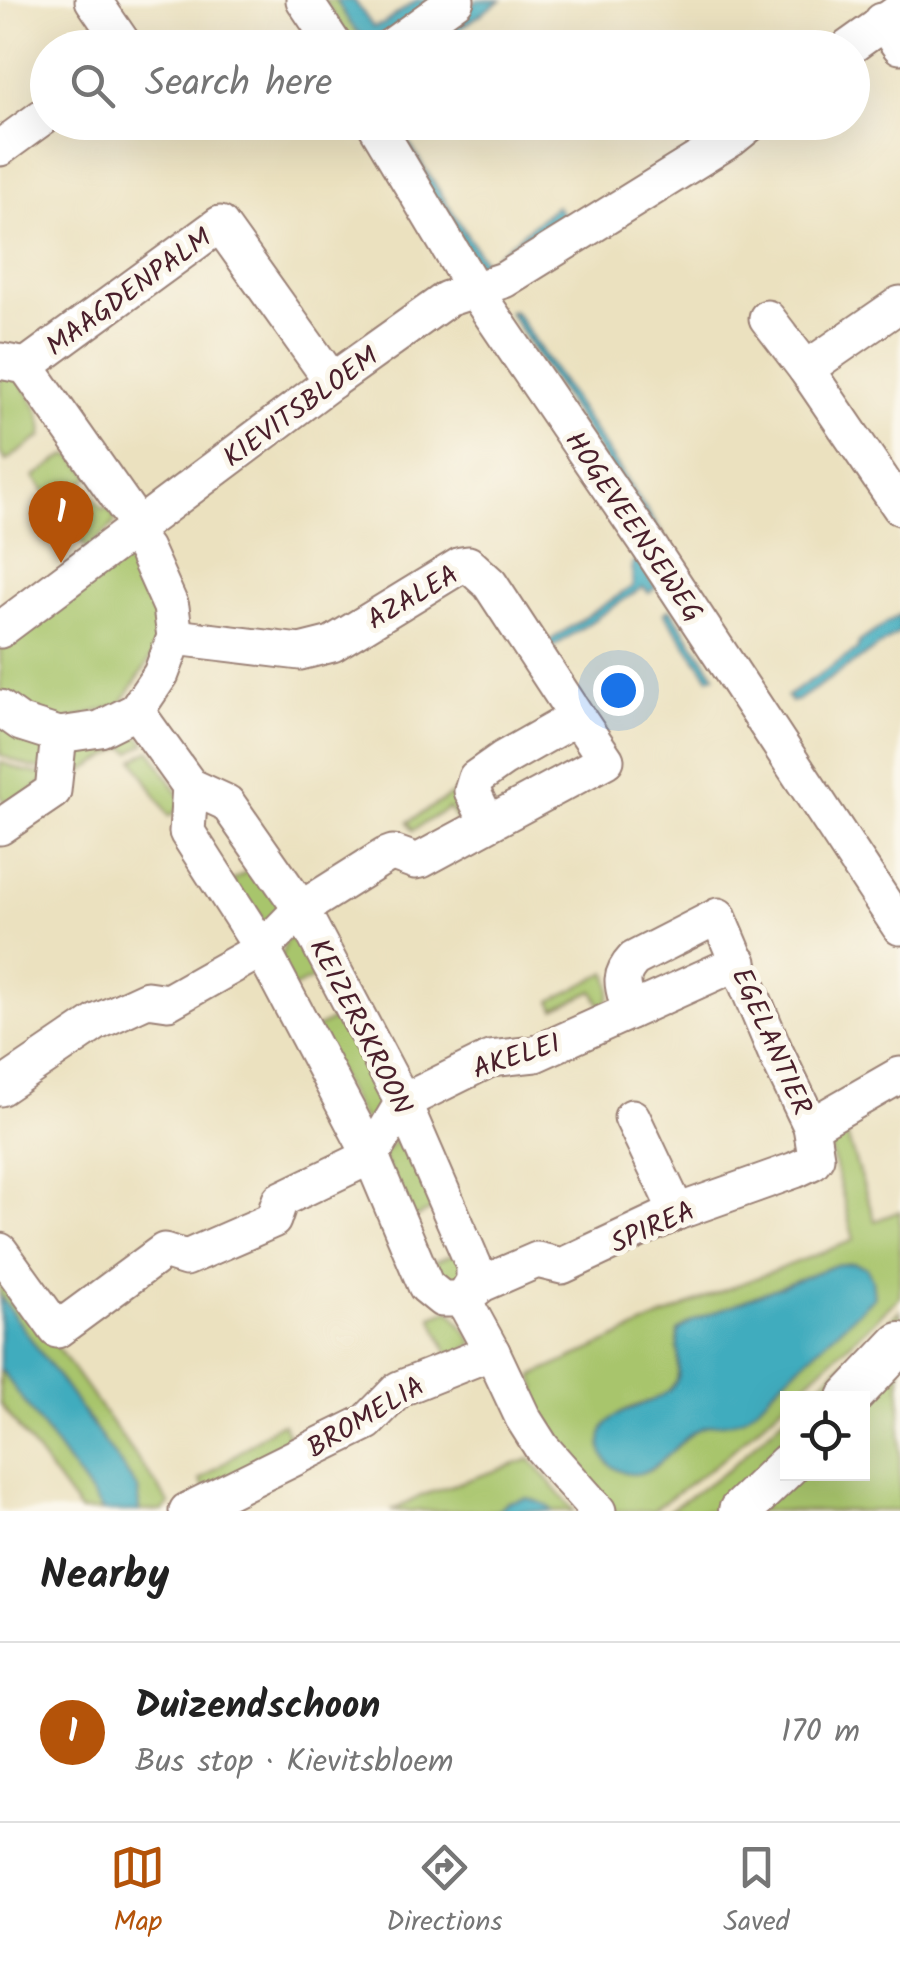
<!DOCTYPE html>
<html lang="en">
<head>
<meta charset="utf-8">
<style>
  :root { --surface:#fff; --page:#f2f2f2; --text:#222; --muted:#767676; --line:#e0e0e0; --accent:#b45309 }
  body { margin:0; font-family:Kalam,sans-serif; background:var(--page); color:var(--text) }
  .controls { position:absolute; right:30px; bottom:30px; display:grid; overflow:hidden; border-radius:0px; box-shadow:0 10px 40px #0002 }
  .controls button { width:90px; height:90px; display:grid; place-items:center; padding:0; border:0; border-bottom:2px solid var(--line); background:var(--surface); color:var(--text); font:50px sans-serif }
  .you { position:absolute; left:618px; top:690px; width:35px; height:35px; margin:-25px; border:8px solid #fff; border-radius:50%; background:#1a73e8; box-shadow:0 0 0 15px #1a73e833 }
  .badge { display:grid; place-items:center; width:65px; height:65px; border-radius:50%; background:var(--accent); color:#fff; font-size:32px; font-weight:700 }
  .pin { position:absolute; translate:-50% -82px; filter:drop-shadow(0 2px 5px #0008) }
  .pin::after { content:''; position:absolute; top:52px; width:35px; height:30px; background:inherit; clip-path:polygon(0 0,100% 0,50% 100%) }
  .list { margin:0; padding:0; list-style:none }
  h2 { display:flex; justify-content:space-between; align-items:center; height:130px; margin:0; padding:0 40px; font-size:42px }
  h2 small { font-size:32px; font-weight:400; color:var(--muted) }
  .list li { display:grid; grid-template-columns:65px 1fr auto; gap:30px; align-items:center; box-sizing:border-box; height:180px; padding:0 40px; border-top:2px solid var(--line) }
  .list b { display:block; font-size:38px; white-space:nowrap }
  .list p { margin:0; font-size:32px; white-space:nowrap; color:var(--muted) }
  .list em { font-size:32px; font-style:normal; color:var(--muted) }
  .icon { flex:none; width:55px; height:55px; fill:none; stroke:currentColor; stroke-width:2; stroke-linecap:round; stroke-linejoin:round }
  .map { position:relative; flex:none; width:900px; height:1511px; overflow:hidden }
  .search { position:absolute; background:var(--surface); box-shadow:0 10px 40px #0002; left:30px; right:30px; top:30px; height:110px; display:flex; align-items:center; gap:25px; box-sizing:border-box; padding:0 35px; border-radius:55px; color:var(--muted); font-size:38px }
  .sheet { height:310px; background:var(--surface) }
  nav { display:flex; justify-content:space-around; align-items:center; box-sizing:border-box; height:140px; border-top:2px solid var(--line); background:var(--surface); font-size:28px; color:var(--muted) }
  nav a { display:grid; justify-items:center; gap:5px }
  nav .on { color:var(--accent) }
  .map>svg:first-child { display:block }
</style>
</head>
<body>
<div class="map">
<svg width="900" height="1511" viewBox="0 0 900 1511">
  <rect width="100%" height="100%" fill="#fbf7ec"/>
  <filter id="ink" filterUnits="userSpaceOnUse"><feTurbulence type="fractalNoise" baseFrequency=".01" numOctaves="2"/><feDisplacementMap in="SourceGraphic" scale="20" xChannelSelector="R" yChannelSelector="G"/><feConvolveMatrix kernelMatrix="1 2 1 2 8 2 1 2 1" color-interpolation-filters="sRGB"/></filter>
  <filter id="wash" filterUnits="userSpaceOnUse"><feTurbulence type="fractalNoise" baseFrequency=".0048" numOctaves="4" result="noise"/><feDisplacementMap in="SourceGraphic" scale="40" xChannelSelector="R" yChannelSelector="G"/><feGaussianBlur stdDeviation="2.25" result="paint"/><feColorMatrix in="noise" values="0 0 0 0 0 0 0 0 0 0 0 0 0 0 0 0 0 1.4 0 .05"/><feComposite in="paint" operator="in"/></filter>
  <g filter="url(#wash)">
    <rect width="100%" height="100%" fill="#ebe1bf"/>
    <g fill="#a8c56c" stroke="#79724c" stroke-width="2.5" fill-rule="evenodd">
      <polygon points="324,0 336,0 356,31 379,37 375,48 360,47 354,45"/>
      <path d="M0 369 14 371C25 390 46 413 42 436L6 461 0 453Z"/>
      <polygon points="68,455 74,457 91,476 83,482 103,510 107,507 114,516 115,523 87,549 34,477 60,459"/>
      <polygon points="126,549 149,573 160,644 121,704 64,722 0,699 0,642"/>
      <polygon points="0,723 47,743 51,771 30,767 0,755"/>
      <polygon points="133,731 146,743 131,752 125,747 82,772 80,768 64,767 65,752"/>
      <polygon points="150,750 181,798 179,810 169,816 134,760"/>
      <polygon points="0,762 25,771 50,776 10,809 0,796"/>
      <polygon points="461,789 467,814 459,825 449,808 413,830 408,822"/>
      <polygon points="259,863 286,904 268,926 231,882"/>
      <polygon points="297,937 325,972 293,988 280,962 286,939"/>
      <path d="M607 972C612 988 613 995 602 1008L593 991 555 1009 551 1001Z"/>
      <polygon points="346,1012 393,1100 375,1125 361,1117 315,1029"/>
      <path d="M843 1124 875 1221 900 1211V1297L724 1458 652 1511H612L521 1398 537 1389 533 1376 704 1298 854 1240 827 1135ZM836 1265 873 1297 743 1418 705 1425 693 1432 651 1470 609 1464 601 1444C606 1435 611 1424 618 1416 633 1400 664 1406 677 1379 680 1371 677 1342 678 1331L694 1320Z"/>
      <polygon points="400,1136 439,1207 409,1220 382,1155"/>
      <polygon points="459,1252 468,1272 449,1290 427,1264"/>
      <polygon points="0,1267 170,1504 163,1511 139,1511 138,1489 0,1296"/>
      <polygon points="450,1310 474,1343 450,1359 432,1317"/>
      <polygon points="900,1310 900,1319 875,1343 825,1398 805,1398"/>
      <polygon points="900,1365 900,1511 756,1511 793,1474 862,1474 863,1403"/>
      <polygon points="0,1368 103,1511 80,1511 0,1403"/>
      <polygon points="787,1415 787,1441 750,1479 714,1511 668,1511 728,1470"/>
      <polygon points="283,1423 295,1447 207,1490 200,1480 274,1427"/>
      <polygon points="530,1459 574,1511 552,1511 546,1505 508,1502 496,1511 391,1511 423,1495"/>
    </g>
    <g fill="#40acbe" stroke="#456674" stroke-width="2.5">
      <path d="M336 0H354L373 27 383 24 417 0H436C422 9 382 41 366 37 353 33 343 11 336 0Z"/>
      <polygon points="478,0 501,0 434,47 411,48"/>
      <polygon points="384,123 396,123 483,260 489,261 556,206 565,217 488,270 479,269"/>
      <polygon points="513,311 519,317 716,615 708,619 509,312"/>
      <polygon points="638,560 656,588 649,593 643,587 547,651 543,645 633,586 632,564"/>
      <polygon points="670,609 715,675 709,678 664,613"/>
      <polygon points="900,614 900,632 798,700 791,702 787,696 857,650 859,642"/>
      <path d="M853 1263 866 1267 872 1279 874 1297C842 1327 809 1356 777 1386 767 1396 756 1411 743 1418 728 1426 708 1421 692 1433 670 1449 647 1488 616 1469 607 1464 601 1453 601 1443 600 1401 666 1412 678 1377 680 1370 677 1341 678 1331L694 1320 836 1265Z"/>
      <polygon points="0,1296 138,1489 139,1511 103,1511 0,1368"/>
      <polygon points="527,1498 547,1505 552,1511 496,1511 508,1502"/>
    </g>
  </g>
  <g filter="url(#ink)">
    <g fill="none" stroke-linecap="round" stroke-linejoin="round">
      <defs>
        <g id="minor">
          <polyline points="93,0 126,48"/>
          <polyline points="304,0 336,48"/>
          <polyline points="882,21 900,46"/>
          <polyline points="389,48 456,0"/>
          <polyline points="848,48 900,11"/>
          <polyline points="374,122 474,289 651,549 900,927"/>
          <polyline points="0,148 48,113"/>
          <polyline points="767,318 806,369 900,507"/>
          <polyline points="0,361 26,366 138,525"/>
          <polyline points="26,366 220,224 332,381"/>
          <polyline points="806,369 900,304"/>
          <polyline points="0,630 332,381 447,299 504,280 731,139 752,122"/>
          <polyline points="175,637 300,652 332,644 461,565 468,564 490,584 577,717"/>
          <polyline points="0,708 21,723 59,735 100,729 136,711 161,674 175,637 171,607 145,549 133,533"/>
          <polyline points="136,711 190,786 227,803 301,909 403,1102 474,1266 474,1281 463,1299"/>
          <polyline points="190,786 187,832 262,949 371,1156 426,1286 442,1299 463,1299"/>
          <polyline points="0,827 53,791 59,735"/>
          <polyline points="0,1088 97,1022 147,999 168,1002 262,949 301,909 385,856 393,853 415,861 421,860 606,760 577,717 503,759 476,778 472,791 481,809 485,823"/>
          <polyline points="632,1117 677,1212"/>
          <polyline points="811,1126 900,1075"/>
          <polyline points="0,1251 57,1330 164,1251 186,1258 273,1220 280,1200 371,1156 403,1102 490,1059 535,1054 739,962"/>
          <path d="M463 1299 482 1284 537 1260 562 1266 677 1212 795 1170 812 1162 816 1157 811 1126 775 1051 718 916 634 959C616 978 624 988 630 1011"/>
          <polyline points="463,1299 492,1352 523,1418 542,1448 598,1511"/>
          <polyline points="187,1511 367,1422 399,1389 492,1352"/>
        </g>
        <g id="major">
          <polyline points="849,1398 900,1344"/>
          <polyline points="740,1511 788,1465"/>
        </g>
      </defs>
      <use href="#minor" stroke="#9a8075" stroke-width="39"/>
      <use href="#major" stroke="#9a8075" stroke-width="46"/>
      <use href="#minor" stroke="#fff" stroke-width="35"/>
      <use href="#major" stroke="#fff" stroke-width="42"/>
    </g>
  </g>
  <g text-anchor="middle" stroke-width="10" stroke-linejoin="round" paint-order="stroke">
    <g font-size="28" fill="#4a1f2b" stroke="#fbf7ec">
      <text transform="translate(128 291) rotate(-36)" y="10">MAAGDENPALM</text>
      <text transform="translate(300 406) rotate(-36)" y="10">KIEVITSBLOEM</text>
      <text transform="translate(635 526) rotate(56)" y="10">HOGEVEENSEWEG</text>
      <text transform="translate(412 596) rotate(-30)" y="10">AZALEA</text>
      <text transform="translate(362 1026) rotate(63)" y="10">KEIZERSKROON</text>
      <text transform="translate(773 1041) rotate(66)" y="10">EGELANTIER</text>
      <text transform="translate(516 1055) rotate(-18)" y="10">AKELEI</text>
      <text transform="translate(652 1226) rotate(-24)" y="10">SPIREA</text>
      <text transform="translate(365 1416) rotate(-31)" y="10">BROMELIA</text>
    </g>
  </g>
</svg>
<div class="controls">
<button><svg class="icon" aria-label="locate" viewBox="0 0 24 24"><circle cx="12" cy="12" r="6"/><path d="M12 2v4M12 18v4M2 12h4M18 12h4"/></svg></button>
</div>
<div class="you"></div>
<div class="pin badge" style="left:61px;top:563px">1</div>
<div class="search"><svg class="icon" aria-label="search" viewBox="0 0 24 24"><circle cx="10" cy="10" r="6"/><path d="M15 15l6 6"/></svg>Search here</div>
</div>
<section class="sheet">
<h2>Nearby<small></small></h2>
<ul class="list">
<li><span class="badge">1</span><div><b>Duizendschoon</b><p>Bus stop · Kievitsbloem</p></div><em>170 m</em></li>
</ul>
</section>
<nav>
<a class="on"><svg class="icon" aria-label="map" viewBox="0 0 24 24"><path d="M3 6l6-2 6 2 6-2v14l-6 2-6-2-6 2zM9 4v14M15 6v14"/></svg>Map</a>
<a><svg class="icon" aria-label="directions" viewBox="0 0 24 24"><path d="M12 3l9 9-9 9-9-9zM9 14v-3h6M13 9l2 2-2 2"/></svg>Directions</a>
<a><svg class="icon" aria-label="saved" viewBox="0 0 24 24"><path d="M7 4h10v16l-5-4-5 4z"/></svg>Saved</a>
</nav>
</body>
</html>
